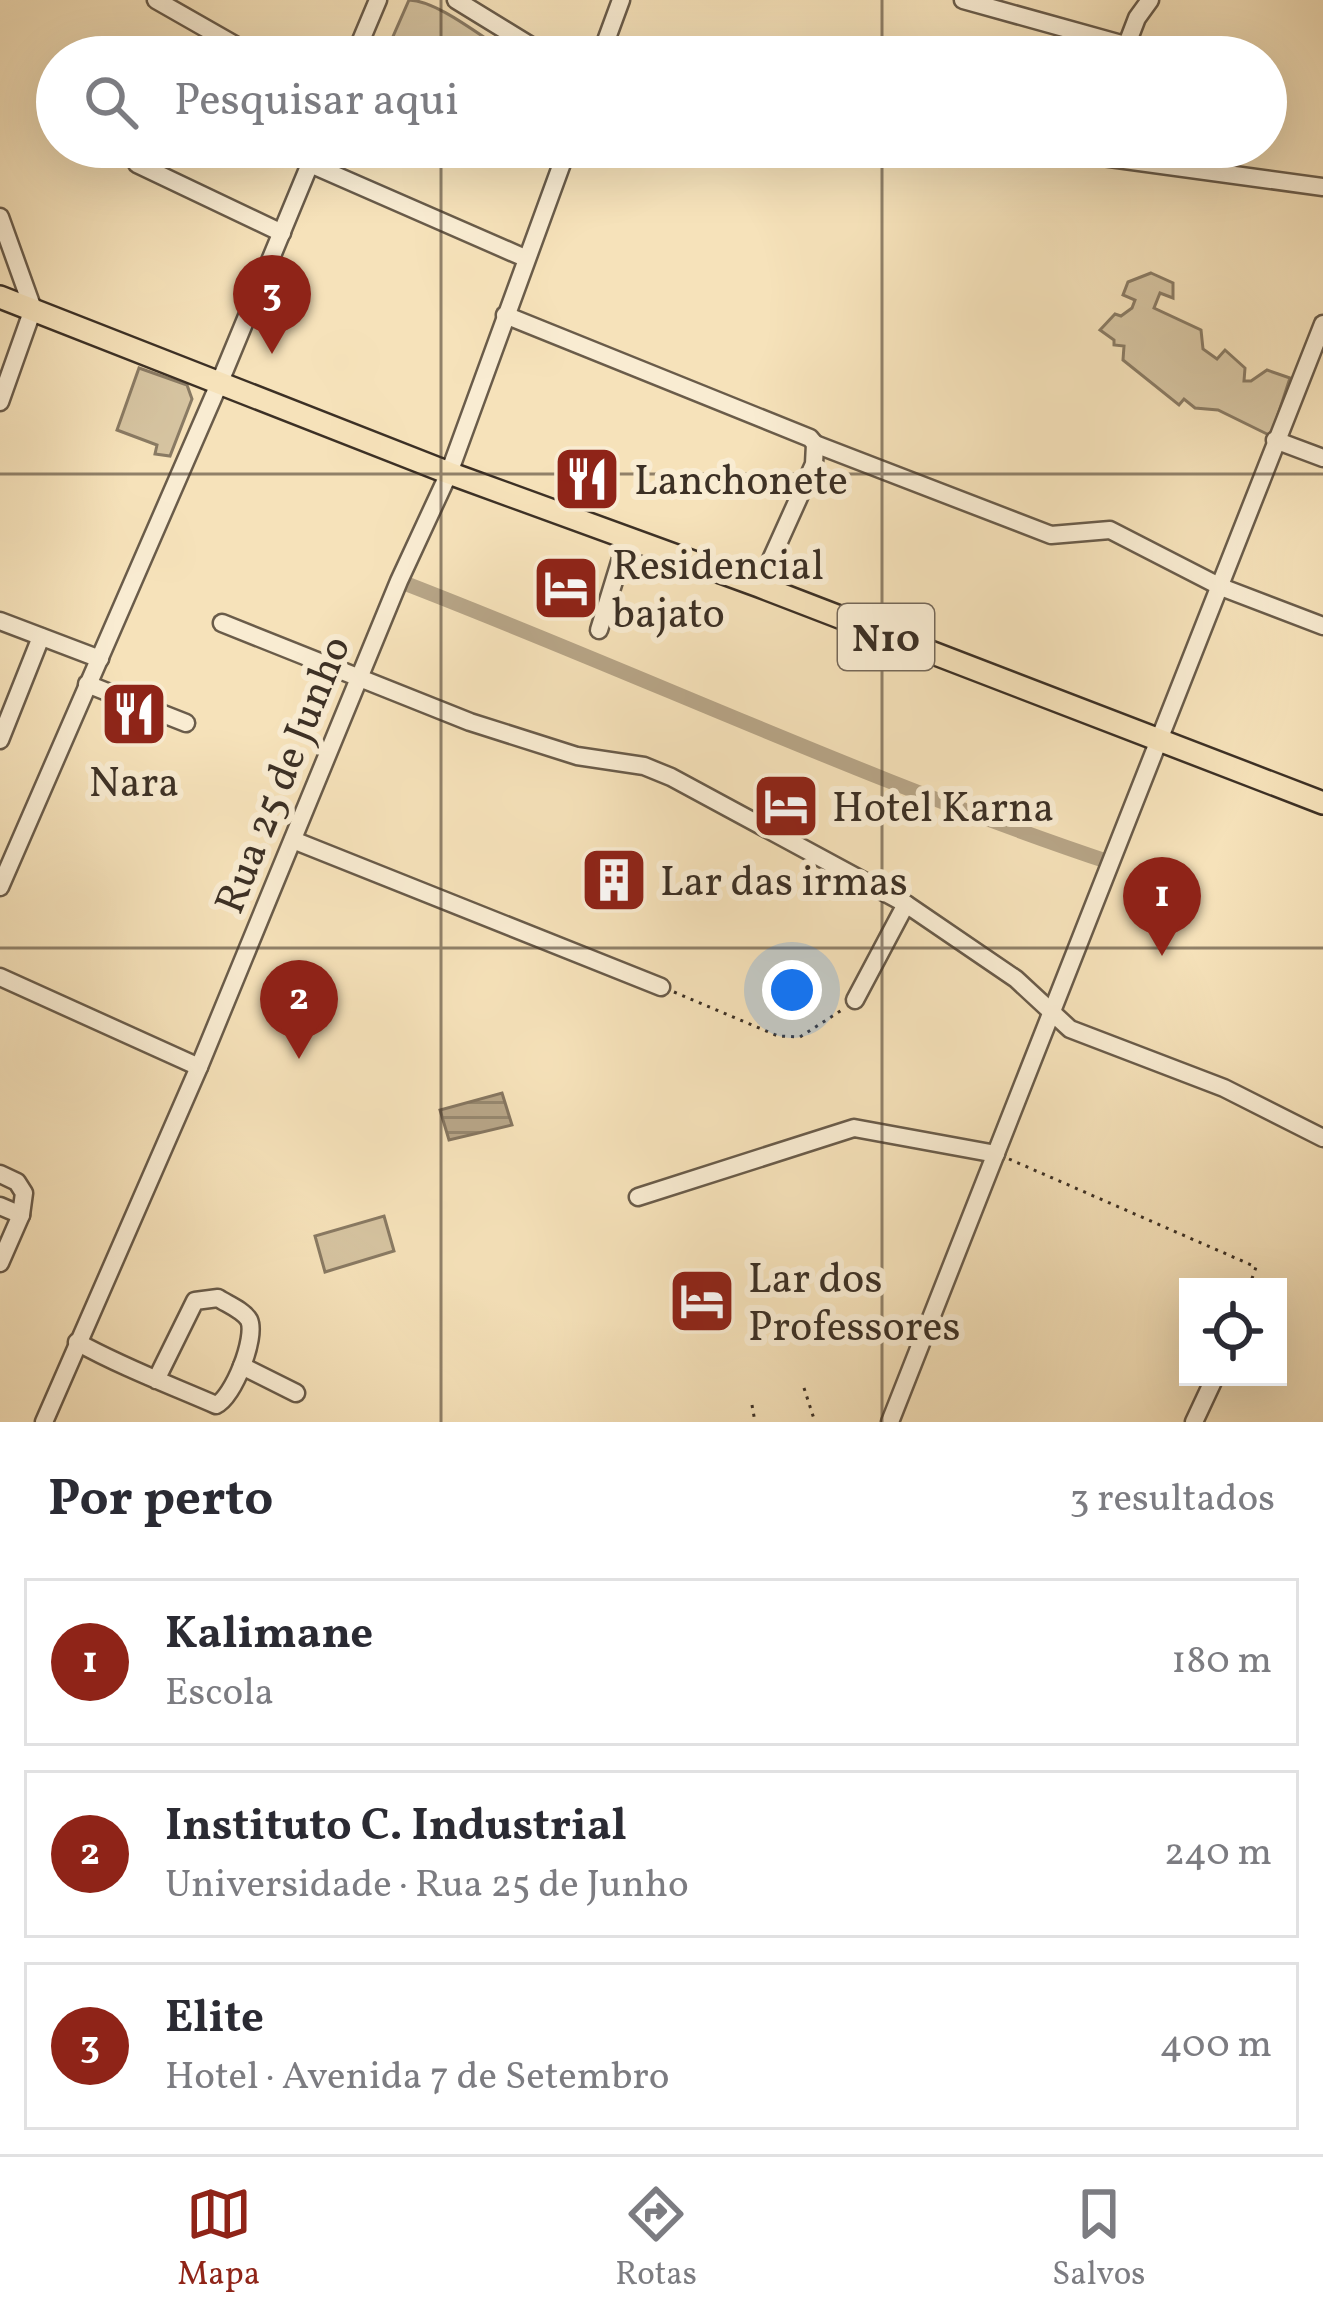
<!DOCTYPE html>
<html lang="pt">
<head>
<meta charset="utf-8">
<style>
  :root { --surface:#fff; --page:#f7f7f7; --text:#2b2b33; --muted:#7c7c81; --line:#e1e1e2; --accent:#8f2418 }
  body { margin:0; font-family:Vollkorn,serif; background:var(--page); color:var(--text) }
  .controls { position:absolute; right:36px; bottom:36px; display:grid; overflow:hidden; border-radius:0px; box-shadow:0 12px 48px #0002 }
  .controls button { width:108px; height:108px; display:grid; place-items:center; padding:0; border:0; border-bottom:3px solid var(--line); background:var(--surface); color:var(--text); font:60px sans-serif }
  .you { position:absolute; left:792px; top:990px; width:42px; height:42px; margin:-30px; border:9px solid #fff; border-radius:50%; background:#1a73e8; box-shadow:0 0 0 18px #1a73e833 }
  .badge { display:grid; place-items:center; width:78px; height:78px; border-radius:50%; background:var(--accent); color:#fff; font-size:39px; font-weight:700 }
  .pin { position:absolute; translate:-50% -99px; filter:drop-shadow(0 3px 6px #0008) }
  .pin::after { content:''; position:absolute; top:63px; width:42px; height:36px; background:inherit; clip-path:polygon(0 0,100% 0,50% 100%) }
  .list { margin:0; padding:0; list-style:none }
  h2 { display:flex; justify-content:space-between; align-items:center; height:156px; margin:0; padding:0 48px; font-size:51px }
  h2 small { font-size:39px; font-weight:400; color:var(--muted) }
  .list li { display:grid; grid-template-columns:78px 1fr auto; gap:36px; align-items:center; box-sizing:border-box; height:168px; margin:0 24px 24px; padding:0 24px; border:3px solid var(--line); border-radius:0px }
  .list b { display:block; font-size:45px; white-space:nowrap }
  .list p { margin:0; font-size:39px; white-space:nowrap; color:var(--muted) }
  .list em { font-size:39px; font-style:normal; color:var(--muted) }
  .icon { flex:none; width:66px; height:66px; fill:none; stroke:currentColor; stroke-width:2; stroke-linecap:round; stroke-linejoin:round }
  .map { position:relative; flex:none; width:1323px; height:1422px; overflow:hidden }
  .search { position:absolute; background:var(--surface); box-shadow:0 12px 48px #0002; left:36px; right:36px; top:36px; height:132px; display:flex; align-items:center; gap:30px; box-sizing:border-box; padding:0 42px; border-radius:66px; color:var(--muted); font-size:45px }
  .sheet { height:732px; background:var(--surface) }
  nav { display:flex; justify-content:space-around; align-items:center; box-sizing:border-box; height:168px; border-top:3px solid var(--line); background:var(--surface); font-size:33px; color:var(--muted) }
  nav a { display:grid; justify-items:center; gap:6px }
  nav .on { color:var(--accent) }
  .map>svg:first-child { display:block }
</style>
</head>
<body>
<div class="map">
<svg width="1323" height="1422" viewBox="0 0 1323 1422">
  <defs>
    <pattern id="water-rules" width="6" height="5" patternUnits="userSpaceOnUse" patternTransform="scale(3)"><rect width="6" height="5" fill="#b7a587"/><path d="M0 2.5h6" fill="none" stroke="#96876e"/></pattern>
  </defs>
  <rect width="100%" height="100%" fill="#f6e2ba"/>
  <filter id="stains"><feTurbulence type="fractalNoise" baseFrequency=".00167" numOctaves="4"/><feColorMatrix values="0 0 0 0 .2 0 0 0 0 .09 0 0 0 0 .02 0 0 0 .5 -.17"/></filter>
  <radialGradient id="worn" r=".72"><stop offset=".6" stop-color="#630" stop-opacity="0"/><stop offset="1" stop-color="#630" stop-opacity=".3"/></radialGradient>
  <g fill="#d6c4a1" stroke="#897a63" stroke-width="3">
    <path d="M409 0C440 1 487 42 515 57H384Z"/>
    <polygon points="1151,273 1173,283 1173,298 1160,293 1154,308 1201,330 1203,349 1217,359 1225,350 1245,368 1244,381 1251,381 1267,370 1290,378 1271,436 1218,410 1195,408 1184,399 1179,405 1123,360 1124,346 1114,345 1114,340 1100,330 1115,314 1121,316 1132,308 1135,300 1123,295 1128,282"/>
    <polygon points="139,368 187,385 192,399 170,456 155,454 157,445 117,430"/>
    <polygon points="384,1216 394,1251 325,1272 315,1236"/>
  </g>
  <polygon fill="url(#water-rules)" stroke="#867660" stroke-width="3" points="502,1093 512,1125 449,1140 440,1110"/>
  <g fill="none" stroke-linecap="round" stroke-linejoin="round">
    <path stroke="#b7a587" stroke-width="15" d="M399 581C638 673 869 782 1112 863"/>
    <defs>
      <g id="minor">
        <polyline points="156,0 256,57"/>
        <polyline points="456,0 549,57"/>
        <polyline points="963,0 1125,45"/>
        <polyline points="354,57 378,0"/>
        <polyline points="600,57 621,0"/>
        <polyline points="1122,57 1137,18 1150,0"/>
        <polyline points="1029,147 1323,187"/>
        <polyline points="137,164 282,233"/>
        <polyline points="310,164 525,258"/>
        <polyline points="0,217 33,309 0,402"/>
        <polyline points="505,315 810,438 815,444 814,464 759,586"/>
        <polyline points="1275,440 1323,458"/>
        <polyline points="815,444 1051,535 1110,530 1221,587 1323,626"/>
        <polyline points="0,621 100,659"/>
        <polyline points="222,623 470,722 577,756 644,766 671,777 906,904 1016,979 1070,1029 1224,1088 1323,1138"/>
        <polyline points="599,630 627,539"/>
        <polyline points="87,684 186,723"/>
        <polyline points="0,740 41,637"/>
        <polyline points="293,840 661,987"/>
        <polyline points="0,887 219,384 317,147"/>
        <polyline points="0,977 199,1067"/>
        <polyline points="855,1000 906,904"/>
        <polyline points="0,1174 17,1182 24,1193 21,1215 0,1263"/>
        <polyline points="638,1197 854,1128 996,1154"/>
        <polyline points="0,1206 21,1215"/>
        <path d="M77 1342C122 1367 170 1385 216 1405 233 1398 257 1337 249 1320 243 1310 227 1304 218 1298L195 1301 156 1380"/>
        <polyline points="242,1366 296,1393"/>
        <polyline points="44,1422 199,1067 399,581 449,473 568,147"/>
        <polyline points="890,1422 1323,324"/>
        <polyline points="1194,1422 1215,1377"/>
      </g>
      <polyline id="major" points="0,297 449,473 759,586 1323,803"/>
    </defs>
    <use href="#minor" stroke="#6a5c4a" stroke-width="21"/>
    <use href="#major" stroke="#3c3025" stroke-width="26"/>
    <g stroke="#3c3025" stroke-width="3" stroke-dasharray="3 6" stroke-linecap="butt">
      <polyline points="674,992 778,1036 800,1037 845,1008"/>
      <polyline points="1009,1159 1256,1267 1249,1287"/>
      <polyline points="804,1388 815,1422"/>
      <polyline points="752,1405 755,1422"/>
    </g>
    <use href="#minor" stroke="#f9ecd2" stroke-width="16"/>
    <use href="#major" stroke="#f6e2ba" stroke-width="21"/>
  </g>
  <path fill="none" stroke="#3c3025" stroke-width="3" stroke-opacity="0.55" d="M441 0V57M882 0V57M441 147V1422M882 147V1422M0 474H1323M0 948H1323"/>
  <defs>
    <symbol id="restaurant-square" viewBox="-11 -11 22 22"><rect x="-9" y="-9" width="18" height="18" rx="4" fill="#8f2418" stroke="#f9ecd2"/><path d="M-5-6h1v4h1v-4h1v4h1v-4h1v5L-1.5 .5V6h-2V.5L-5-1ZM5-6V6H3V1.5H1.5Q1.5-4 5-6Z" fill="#fff"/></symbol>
    <symbol id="hotel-square" viewBox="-11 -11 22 22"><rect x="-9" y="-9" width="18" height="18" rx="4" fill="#8f2418" stroke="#f9ecd2"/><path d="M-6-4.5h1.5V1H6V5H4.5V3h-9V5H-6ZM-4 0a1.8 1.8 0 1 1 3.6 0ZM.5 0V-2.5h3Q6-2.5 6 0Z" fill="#fff"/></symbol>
    <symbol id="building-square" viewBox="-11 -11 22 22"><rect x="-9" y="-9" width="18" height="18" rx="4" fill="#8f2418" stroke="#f9ecd2"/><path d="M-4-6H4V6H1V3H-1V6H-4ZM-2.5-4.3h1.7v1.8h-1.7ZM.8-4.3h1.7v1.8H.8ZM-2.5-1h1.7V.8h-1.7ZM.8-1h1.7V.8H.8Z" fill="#fff"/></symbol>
  </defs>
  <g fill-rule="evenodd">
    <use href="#restaurant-square" x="549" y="441" width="76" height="76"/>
    <use href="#hotel-square" x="528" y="550" width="76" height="76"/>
    <use href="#restaurant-square" x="96" y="676" width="76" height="76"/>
    <use href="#hotel-square" x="748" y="768" width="76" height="76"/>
    <use href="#building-square" x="576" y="842" width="76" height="76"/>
    <use href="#hotel-square" x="664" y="1263" width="76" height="76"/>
  </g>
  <g text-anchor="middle" stroke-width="12" stroke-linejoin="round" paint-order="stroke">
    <rect fill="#f9ecd2" stroke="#756859" stroke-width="3" x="838" y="604" width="96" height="66" rx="9"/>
    <g font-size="39" font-weight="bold" fill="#3c3025">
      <text x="886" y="651">N10</text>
    </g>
    <g font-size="42" fill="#3c3025" stroke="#f9ecd2" text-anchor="start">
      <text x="634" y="494">Lanchonete</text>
      <text x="612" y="579">Residencial<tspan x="612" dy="48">bajato</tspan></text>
      <text x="134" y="796" text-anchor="middle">Nara</text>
      <text x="832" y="821">Hotel Karna</text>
      <text x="660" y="895">Lar das irmas</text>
      <text x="748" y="1292">Lar dos<tspan x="748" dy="48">Professores</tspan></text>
    </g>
    <g font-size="42" fill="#3c3025" stroke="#f9ecd2">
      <text transform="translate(281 774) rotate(-68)" y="15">Rua 25 de Junho</text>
    </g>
  </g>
  <rect width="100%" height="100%" filter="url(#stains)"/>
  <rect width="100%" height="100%" fill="url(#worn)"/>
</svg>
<div class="controls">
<button><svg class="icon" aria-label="locate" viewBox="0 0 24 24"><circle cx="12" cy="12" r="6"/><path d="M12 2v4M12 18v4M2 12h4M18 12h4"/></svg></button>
</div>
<div class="you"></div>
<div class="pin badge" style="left:1162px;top:956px">1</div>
<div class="pin badge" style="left:299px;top:1059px">2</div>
<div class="pin badge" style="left:272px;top:354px">3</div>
<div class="search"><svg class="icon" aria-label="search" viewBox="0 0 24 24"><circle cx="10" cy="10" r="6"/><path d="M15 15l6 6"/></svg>Pesquisar aqui</div>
</div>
<section class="sheet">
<h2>Por perto<small>3 resultados</small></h2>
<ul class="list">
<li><span class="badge">1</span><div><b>Kalimane</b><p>Escola</p></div><em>180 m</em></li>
<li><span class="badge">2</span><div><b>Instituto C. Industrial</b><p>Universidade · Rua 25 de Junho</p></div><em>240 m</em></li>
<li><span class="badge">3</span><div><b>Elite</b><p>Hotel · Avenida 7 de Setembro</p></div><em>400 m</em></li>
</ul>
</section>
<nav>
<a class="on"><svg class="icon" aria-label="map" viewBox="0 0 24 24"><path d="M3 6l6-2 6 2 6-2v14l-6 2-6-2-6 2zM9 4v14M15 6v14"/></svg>Mapa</a>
<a><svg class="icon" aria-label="directions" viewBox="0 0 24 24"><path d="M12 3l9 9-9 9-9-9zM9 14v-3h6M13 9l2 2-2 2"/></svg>Rotas</a>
<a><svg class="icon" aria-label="saved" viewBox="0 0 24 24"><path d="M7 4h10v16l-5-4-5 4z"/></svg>Salvos</a>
</nav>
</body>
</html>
